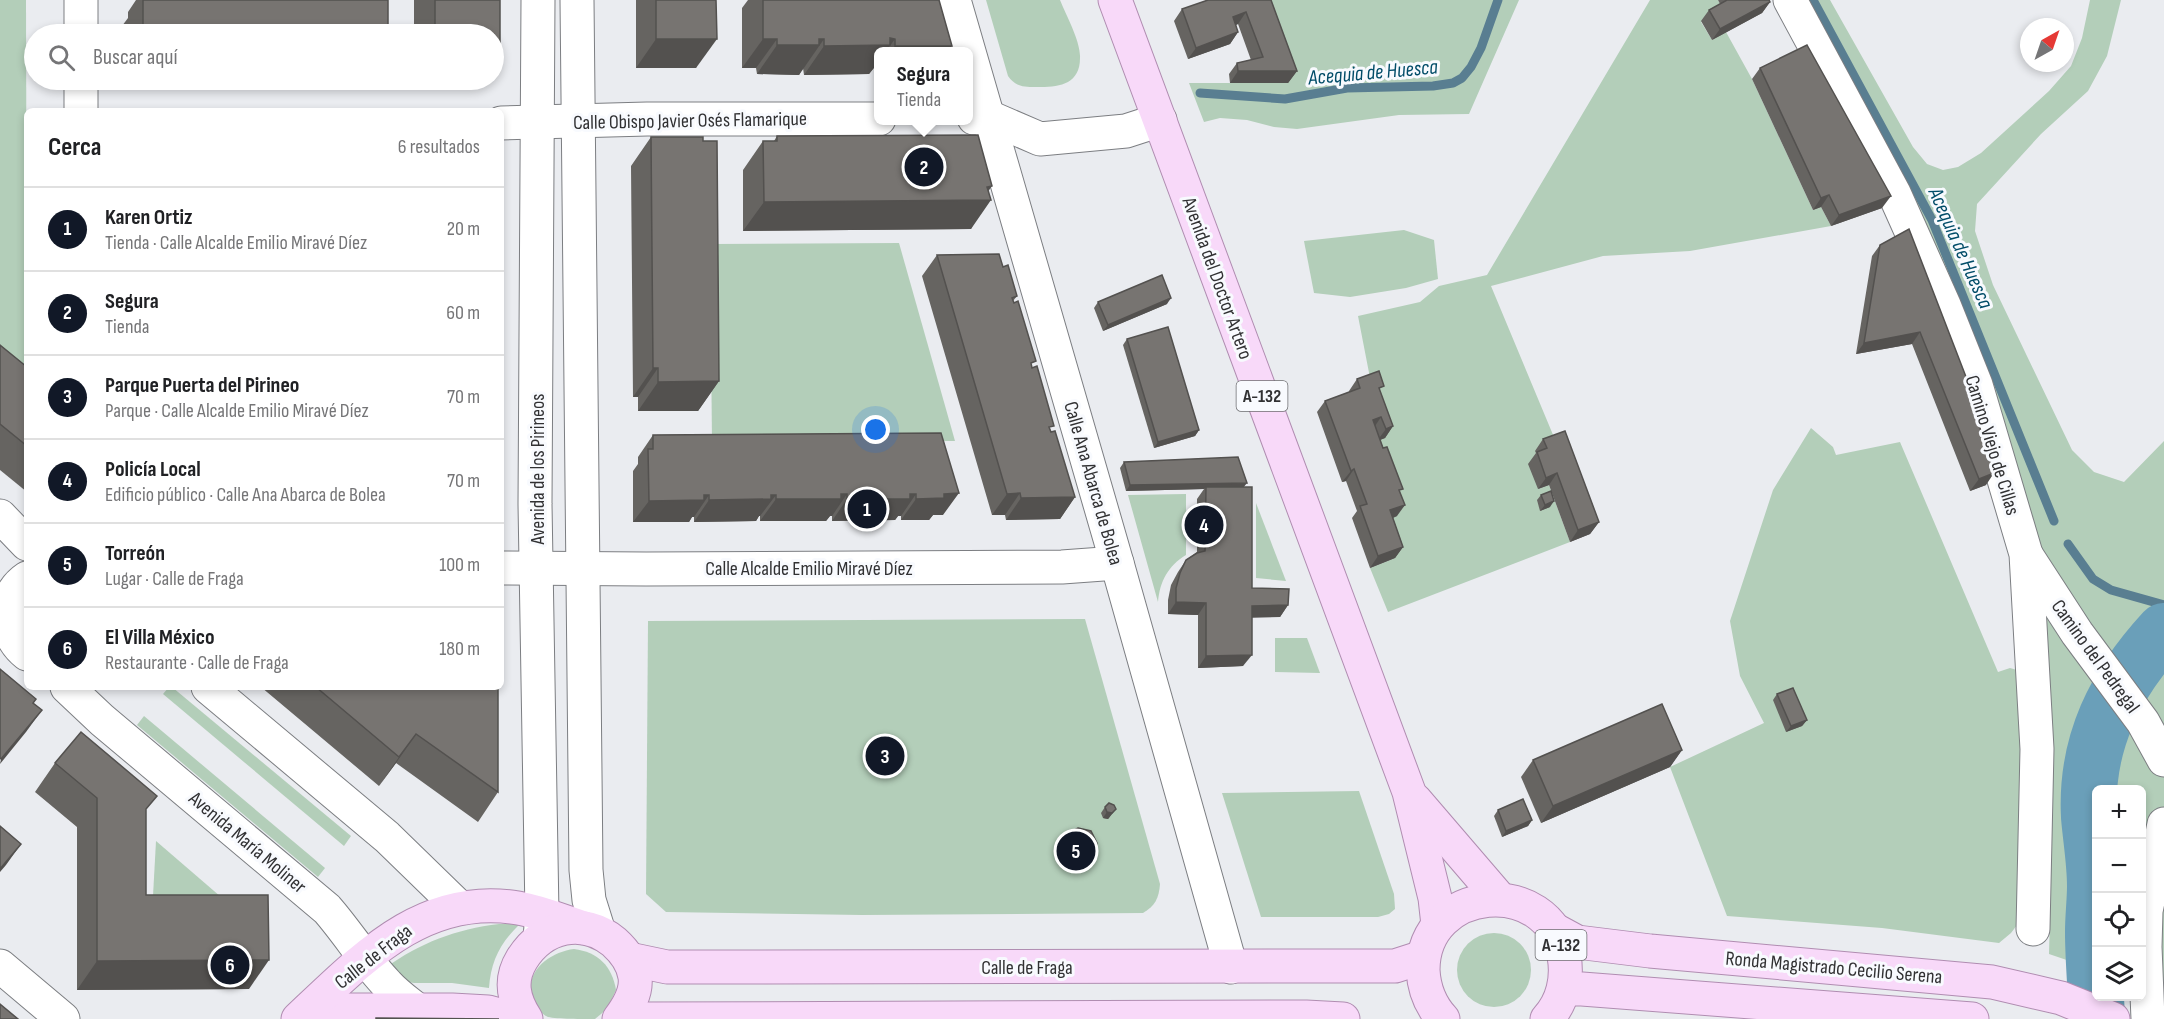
<!DOCTYPE html>
<html lang="es">
<head>
<meta charset="utf-8">
<style>
  :root { --surface:#fff; --page:#f6f6f6; --text:#202124; --muted:#757577; --line:#e0e0e0; --accent:#111827 }
  body { margin:0; font-family:"Sofia Sans Condensed",sans-serif; background:var(--page); color:var(--text) }
  .controls { position:absolute; right:18px; bottom:18px; display:grid; overflow:hidden; border-radius:9px; box-shadow:0 3px 9px #0003 }
  .controls button { width:54px; height:54px; display:grid; place-items:center; padding:0; border:0; border-bottom:2px solid var(--line); background:var(--surface); color:var(--text); font:30px sans-serif }
  .compass { position:absolute; left:2020px; top:18px; width:54px; height:54px; border-radius:50%; background:var(--surface); box-shadow:0 3px 9px #0003; rotate:40deg }
  .you { position:absolute; left:876px; top:430px; width:21px; height:21px; margin:-15px; border:4px solid #fff; border-radius:50%; background:#1a73e8; box-shadow:0 0 0 9px #1a73e833 }
  .badge { display:grid; place-items:center; width:39px; height:39px; border-radius:50%; background:var(--accent); color:#fff; font-size:20px; font-weight:700 }
  .pin { position:absolute; translate:-50% -50%; border:3px solid #fff; box-shadow:0 2px 6px #0006 }
  .popup { position:absolute; left:874px; top:47px; width:99px; height:78px; box-sizing:border-box; display:grid; place-content:center; border-radius:9px; background:var(--surface); filter:drop-shadow(0 2px 4px #0005); font-size:20px; white-space:nowrap; color:var(--muted) }
  .popup b { font-size:22px; color:var(--text) }
  .popup::after { content:''; position:absolute; left:50%; top:100%; margin-left:-12px; border:12px solid transparent; border-top-color:var(--surface) }
  .list { margin:0; padding:0; list-style:none }
  h2 { display:flex; justify-content:space-between; align-items:center; height:78px; margin:0; padding:0 24px; font-size:26px }
  h2 small { font-size:20px; font-weight:400; color:var(--muted) }
  .list li { display:grid; grid-template-columns:39px 1fr auto; gap:18px; align-items:center; box-sizing:border-box; height:84px; padding:0 24px; border-top:2px solid var(--line) }
  .list b { display:block; font-size:22px; white-space:nowrap }
  .list p { margin:0; font-size:20px; white-space:nowrap; color:var(--muted) }
  .list em { font-size:20px; font-style:normal; color:var(--muted) }
  .icon { flex:none; width:33px; height:33px; fill:none; stroke:currentColor; stroke-width:2; stroke-linecap:round; stroke-linejoin:round }
  .map { position:relative; flex:none; width:2164px; height:1019px; overflow:hidden }
  .search { position:absolute; background:var(--surface); box-shadow:0 3px 9px #0003; left:24px; top:24px; width:480px; height:66px; display:flex; align-items:center; gap:15px; box-sizing:border-box; padding:0 21px; border-radius:33px; color:var(--muted); font-size:22px }
  .panel { position:absolute; background:var(--surface); box-shadow:0 3px 9px #0003; left:24px; top:108px; width:480px; height:582px; border-radius:9px }
  .map>svg:first-child { display:block }
</style>
</head>
<body>
<div class="map">
<svg width="2164" height="1019" viewBox="0 0 2164 1019">
  <rect width="100%" height="100%" fill="#eaecf0"/>
  <g fill="#b3ceb9">
    <polygon points="0,0 26,0 27,396 0,373"/>
    <path d="M986 0H1060C1066 15 1081 42 1080 58 1080 83 1061 87 1041 87 1027 87 1016 88 1008 76Z"/>
    <polygon points="1258,0 1519,0 1469,114 1399,115 1297,129 1274,127 1247,120 1220,118 1204,122 1189,83 1288,83"/>
    <polygon points="1650,0 1718,0 1723,10 1701,22 1712,40 1726,32 1752,79 1813,210 1821,207 1831,226 1690,251 1603,256 1491,286 1556,442 1539,460 1538,489 1549,485 1570,542 1388,612 1370,568 1395,558 1382,522 1396,516 1379,459 1371,383 1358,316 1420,302 1439,286 1487,275"/>
    <polygon points="1800,0 1830,0 1913,147 1927,164 1943,170 1958,167 1981,153 2049,91 2071,66 2082,38 2090,0 2121,0 2107,56 2088,91 2041,134 1977,204 1975,231 1993,285 2072,450 2094,472 2124,482 2164,441 2164,999 2142,988 2142,790 2096,790 2096,970 2049,954 2050,915 2045,881 2033,528"/>
    <polygon points="1404,230 1434,240 1438,279 1406,288 1350,297 1314,293 1304,241"/>
    <polygon points="899,243 955,441 712,442 710,244"/>
    <polygon points="1811,428 1833,447 1836,455 1900,442 1998,672 2010,668 2017,670 2028,809 2020,921 2011,933 1999,943 1882,928 1727,916 1670,767 1764,723 1740,676 1730,621 1773,490"/>
    <path d="M1186 494V555C1168 566 1160 581 1158 602L1128 495Z"/>
    <polygon points="1256,503 1286,581 1256,578"/>
    <path d="M1085 619 1160 884C1159 898 1155 906 1143 913L862 915 666 912 646 894 648 621Z"/>
    <polygon points="1275,638 1307,638 1320,673 1275,672"/>
    <polygon points="169,687 172,687 351,836 344,846 163,694"/>
    <polygon points="144,716 325,868 318,877 137,725"/>
    <polygon points="1359,791 1394,894 1395,909 1389,914 1378,917 1261,917 1222,793"/>
    <polygon points="156,841 221,897 153,896"/>
    <path d="M499 924H520C500 943 491 961 489 988L452 983H414L403 981 385 968C420 943 456 929 499 924Z"/>
    <circle cx="1494" cy="970" r="37"/>
    <path d="M574 949C598 952 612 966 616 990L607 1009 595 1019C583 1019 557 1019 548 1017 541 1014 536 1007 533 1000 522 972 550 952 574 949Z"/>
  </g>
  <g fill="none" stroke-linecap="round" stroke-linejoin="round">
    <g stroke="#597e91" stroke-width="9">
      <polyline points="1813,0 1932,220 2054,521"/>
      <polyline points="1200,93 1285,99 1347,88 1433,86 1453,83 1462,78 1471,67 1481,48 1498,0"/>
      <polyline points="2068,544 2093,579 2111,590 2164,605"/>
    </g>
    <path stroke="#6a9fb9" stroke-width="56" d="M2097 1019C2096 990 2093 961 2093 932 2093 916 2095 901 2095 886 2095 863 2091 840 2089 817 2085 743 2115 684 2164 631"/>
    <defs>
      <g id="minor">
        <polyline points="81,0 81,34"/>
        <polyline points="538,0 535,504 542,914 540,938"/>
        <path d="M577 0C579 290 584 580 586 870L589 900 599 932"/>
        <polyline points="954,0 1117,563 1231,967"/>
        <polyline points="1790,0 1894,193 1944,305 1976,385 2026,554 2037,749 2033,929"/>
        <polyline points="81,111 81,80"/>
        <polyline points="974,118 989,117 1040,139 1126,131 1160,120"/>
        <polyline points="501,123 647,119 879,119"/>
        <polyline points="0,516 27,544"/>
        <polyline points="2027,556 2077,633 2143,722 2164,760"/>
        <polyline points="501,568 646,569 1062,567 1117,563"/>
        <path d="M27 578C0 596 2 635 27 654"/>
        <path d="M67 687 102 720 327 909C348 933 365 961 387 984 396 994 406 1001 416 1009"/>
        <polyline points="208,687 387,837 459,907"/>
        <polyline points="0,966 63,1019"/>
        <polyline points="2148,1019 2145,947 2146,911 2164,824"/>
      </g>
      <g id="major">
        <polyline points="1115,0 1409,792 1435,898 1438,925"/>
        <polyline points="1415,800 1500,899"/>
        <polyline points="1553,929 1577,942 1650,951 1992,982 2061,998 2113,1019"/>
        <polyline points="629,959 667,967 690,967 1309,966 1395,966 1423,957"/>
        <polyline points="1564,989 1582,989 1972,1019"/>
        <polyline points="308,1010 452,1010 488,1012 515,1019"/>
        <path d="M298 1019C362 959 423 892 518 908 541 912 562 921 584 928"/>
        <path d="M526 1019C513 999 509 980 522 959 543 926 582 916 614 942 624 951 633 963 635 977 637 993 628 1007 619 1019"/>
        <polyline points="640,1019 1306,1017 1343,1019"/>
        <path d="M1443 1019C1430 1005 1424 989 1423 970 1423 885 1549 874 1564 956 1568 978 1563 1002 1547 1019"/>
      </g>
    </defs>
    <use href="#minor" stroke="#7c7e82" stroke-width="35"/>
    <use href="#major" stroke="#b08db1" stroke-width="35"/>
    <use href="#minor" stroke="#fff" stroke-width="33"/>
    <use href="#major" stroke="#f8d9f9" stroke-width="33"/>
  </g>
  <g fill="#666461">
    <polygon points="136,0 388,0 388,34 122,34 122,26 128,18 128,12"/>
    <polygon points="414,0 500,0 494,34 414,34"/>
    <polygon points="636,0 716,0 696,68 636,68"/>
    <polygon points="748,0 939,0 948,51 879,51 879,75 875,75 874,68 869,74 804,75 803,68 799,75 757,74 756,68 742,68 742,8"/>
    <polygon points="1271,0 1297,71 1288,83 1230,83 1229,74 1237,63 1251,60 1238,24 1236,25 1238,32 1230,44 1188,59 1174,21 1182,9"/>
    <polygon points="1718,0 1769,0 1770,2 1762,13 1712,40 1701,21 1709,10 1720,4"/>
    <polygon points="1760,68 1882,208 1831,226 1821,207 1813,210 1752,79"/>
    <polygon points="777,136 988,190 971,229 743,231 743,170 763,141 774,141"/>
    <polygon points="651,137 719,381 698,411 638,411 638,397 633,397 631,166"/>
    <polygon points="1880,245 1973,395 1970,398 1986,485 1970,491 1912,344 1856,354 1872,256"/>
    <polygon points="937,255 1003,267 1017,296 1013,301 1032,367 1050,430 1075,497 1060,519 1006,520 1005,515 992,515 922,276"/>
    <polygon points="1098,302 1167,304 1103,331 1094,308"/>
    <polygon points="1127,339 1199,430 1195,436 1154,448 1123,345"/>
    <polygon points="0,345 27,367 27,492 0,470"/>
    <polygon points="1357,379 1380,391 1393,426 1385,438 1380,440 1400,493 1397,516 1393,518 1403,547 1395,558 1370,568 1352,518 1357,511 1346,481 1342,482 1317,412 1325,401 1349,392 1349,391"/>
    <polygon points="941,433 943,515 933,515 929,520 901,520 901,516 898,516 895,520 832,521 832,516 830,516 826,521 760,521 760,516 759,516 756,521 694,522 694,517 692,517 689,522 633,522 633,471 638,464 638,457 653,435"/>
    <polygon points="1543,439 1599,522 1590,534 1570,542 1549,485 1538,489 1528,464 1536,453 1535,451"/>
    <polygon points="1124,462 1244,487 1252,588 1288,605 1280,617 1252,617 1243,666 1198,668 1198,615 1168,614 1168,600 1171,585 1178,572 1186,560 1197,552 1197,499 1204,489 1126,491 1120,468"/>
    <polygon points="1541,495 1550,507 1540,511 1537,500"/>
    <polygon points="261,687 498,687 498,792 478,822 396,763 379,786"/>
    <polygon points="1777,694 1807,720 1802,726 1786,732 1773,700"/>
    <polygon points="1682,750 1670,767 1541,823 1521,777 1533,760"/>
    <polygon points="55,763 146,812 146,895 249,989 77,990 77,827 35,792"/>
    <polygon points="1105,807 1116,809 1108,819 1103,818 1101,813"/>
    <polygon points="1498,810 1532,820 1528,826 1502,837 1494,816"/>
    <polygon points="1066,834 1094,856 1089,862 1078,869 1065,865 1058,853 1062,840"/>
  </g>
  <g fill="#53514f">
    <polygon points="1770,2 1762,13 1712,40 1720,29"/>
    <polygon points="1246,12 1238,24 1225,29 1233,17"/>
    <polygon points="1238,32 1230,44 1188,59 1196,48"/>
    <polygon points="890,38 895,39 886,51 879,51 879,61 869,74 804,75 824,46"/>
    <polygon points="656,39 717,39 696,68 636,68"/>
    <polygon points="763,39 777,39 756,68 742,68"/>
    <polygon points="819,39 824,39 799,75 757,74 777,45"/>
    <polygon points="494,46 500,46 494,56"/>
    <polygon points="895,46 952,46 948,51 891,51"/>
    <polygon points="879,69 879,75 875,75"/>
    <polygon points="1238,71 1297,71 1288,83 1230,83"/>
    <polygon points="992,186 982,200 991,200 971,229 743,231 764,202"/>
    <polygon points="1829,195 1821,207 1813,210 1821,198"/>
    <polygon points="1891,196 1882,208 1831,226 1839,215"/>
    <polygon points="1171,298 1167,304 1103,331 1108,325"/>
    <polygon points="1920,332 1912,344 1856,354 1864,343"/>
    <polygon points="653,368 658,368 638,397 633,397"/>
    <polygon points="719,381 698,411 638,411 658,382"/>
    <polygon points="1381,417 1373,429 1373,420"/>
    <polygon points="1393,426 1385,438 1377,441 1386,429"/>
    <polygon points="1199,430 1195,436 1154,448 1158,442"/>
    <polygon points="1354,469 1346,481 1342,482 1351,471"/>
    <polygon points="1557,473 1549,485 1538,489 1546,478"/>
    <polygon points="1994,473 1986,485 1970,491 1979,479"/>
    <polygon points="1247,483 1243,488 1206,487 1204,489 1126,491 1130,485"/>
    <polygon points="959,493 943,515 933,515 929,520 901,520 916,499 944,494"/>
    <polygon points="1020,493 1005,515 992,515 1007,494"/>
    <polygon points="841,494 847,494 832,516 830,516 826,521 760,521 776,499"/>
    <polygon points="910,494 916,494 901,516 898,516 895,520 832,521 847,499"/>
    <polygon points="704,495 709,495 694,517 692,517 689,522 633,522 649,501"/>
    <polygon points="771,495 776,495 760,516 759,516 756,521 694,522 709,500"/>
    <polygon points="1075,497 1060,519 1006,520 1021,498"/>
    <polygon points="1554,501 1550,507 1540,511 1545,505"/>
    <polygon points="1405,505 1397,516 1382,522 1390,510"/>
    <polygon points="1599,522 1590,534 1570,542 1578,530"/>
    <polygon points="1403,547 1395,558 1370,568 1378,556"/>
    <polygon points="1176,602 1206,603 1198,615 1168,614"/>
    <polygon points="1288,605 1280,617 1243,618 1252,606"/>
    <polygon points="1252,655 1243,666 1198,668 1206,656"/>
    <polygon points="42,710 26,732 0,764 1,759"/>
    <polygon points="1807,720 1802,726 1786,732 1791,726"/>
    <polygon points="416,734 396,763 379,786 399,757"/>
    <polygon points="1682,750 1670,767 1541,823 1553,806"/>
    <polygon points="1116,809 1108,819 1103,818 1107,812"/>
    <polygon points="1532,820 1528,826 1502,837 1506,831"/>
    <polygon points="21,844 6,865 0,872 0,869"/>
    <polygon points="1094,856 1089,862 1078,869 1065,865 1069,859"/>
    <polygon points="269,960 249,989 77,990 97,961"/>
  </g>
  <g fill="#777471" stroke="#53514f" stroke-width="1.5">
    <rect x="143" y="0" width="245" height="34"/>
    <polygon points="435,0 500,0 500,46 494,46 494,34 435,34"/>
    <polygon points="656,0 716,0 717,39 656,39"/>
    <polygon points="763,0 939,0 952,46 895,46 895,39 890,38 890,45 824,46 824,39 819,39 819,45 777,45 777,39 763,39"/>
    <polygon points="1208,0 1271,0 1297,71 1238,71 1237,63 1263,57 1246,12 1233,17 1238,32 1196,48 1182,9"/>
    <polygon points="1727,0 1769,0 1770,2 1720,29 1709,10"/>
    <polygon points="1807,45 1891,196 1839,215 1829,195 1821,198 1760,68"/>
    <polygon points="978,135 992,186 987,187 991,200 764,202 763,141 777,141 777,136"/>
    <polygon points="651,137 703,137 703,141 717,141 719,381 658,382 658,368 653,368"/>
    <polygon points="1909,229 1973,395 1970,396 1994,473 1979,479 1920,332 1864,343 1880,245"/>
    <polygon points="999,254 1003,267 1008,265 1017,296 1012,298 1014,303 1018,301 1036,361 1031,363 1032,368 1037,366 1054,426 1049,427 1051,432 1055,431 1075,497 1021,498 1020,493 1007,494 937,255"/>
    <polygon points="1162,275 1171,298 1108,325 1098,302"/>
    <polygon points="1168,327 1199,430 1158,442 1127,339"/>
    <polygon points="0,345 27,367 27,446 0,424"/>
    <polygon points="1379,371 1384,386 1379,388 1393,426 1386,429 1381,417 1373,420 1383,448 1387,447 1403,489 1399,490 1405,505 1390,510 1403,547 1378,556 1360,506 1367,504 1354,469 1351,471 1325,401 1360,388 1357,379"/>
    <polygon points="1565,431 1599,522 1578,530 1557,473 1546,478 1537,452 1547,448 1543,439"/>
    <polygon points="941,433 959,493 944,494 944,498 916,499 916,494 910,494 910,499 847,499 847,494 841,494 841,499 776,499 776,495 771,495 771,499 709,500 709,495 704,495 704,500 649,501 648,449 653,449 653,435"/>
    <polygon points="501,442 502,494 501,494"/>
    <polygon points="1238,457 1247,483 1130,485 1124,462"/>
    <polygon points="1206,487 1252,487 1252,588 1289,589 1288,605 1252,606 1252,655 1206,656 1206,603 1176,602 1176,588 1180,573 1186,560 1197,553 1205,551"/>
    <polygon points="1551,491 1554,501 1545,505 1541,495"/>
    <polygon points="0,669 36,699 33,703 42,710 1,759 0,758"/>
    <polygon points="316,687 498,687 498,792 416,734 399,757"/>
    <polygon points="1793,688 1807,720 1791,726 1777,694"/>
    <polygon points="1662,704 1682,750 1553,806 1533,760"/>
    <polygon points="81,732 157,796 146,809 146,895 268,895 269,960 97,961 97,798 55,763"/>
    <polygon points="1523,799 1532,820 1506,831 1498,810"/>
    <polygon points="1109,803 1114,805 1116,809 1112,813 1107,812 1105,807"/>
    <polygon points="0,826 21,844 0,869"/>
    <polygon points="1078,828 1091,831 1097,843 1094,856 1082,863 1069,859 1062,847 1066,834"/>
    <polygon points="0,1004 18,1019 0,1019"/>
    <polygon points="376,1018 499,1019 376,1019"/>
  </g>
  <g text-anchor="middle" stroke-width="6" stroke-linejoin="round" paint-order="stroke">
    <g fill="#f8fafe" stroke="#6d6d70" stroke-width="1.5">
      <rect x="1236.5" y="381" width="51" height="30" rx="4.5"/>
      <rect x="1535.5" y="930" width="51" height="30" rx="4.5"/>
    </g>
    <g font-size="18" font-weight="bold" fill="#313133">
      <text x="1262" y="402">A-132</text>
      <text x="1561" y="951">A-132</text>
    </g>
    <g font-size="20" fill="#313133" stroke="#f8fafe">
      <text transform="translate(690 120) rotate(-1)" y="7">Calle Obispo Javier Osés Flamarique</text>
      <text transform="translate(1218 278) rotate(70)" y="7">Avenida del Doctor Artero</text>
      <text transform="translate(1993 445) rotate(73)" y="7">Camino Viejo de Cillas</text>
      <text transform="translate(537 469) rotate(-90)" y="7">Avenida de los Pirineos</text>
      <text transform="translate(1094 483) rotate(74)" y="7">Calle Ana Abarca de Bolea</text>
      <text x="809" y="575">Calle Alcalde Emilio Miravé Díez</text>
      <text transform="translate(2096 656) rotate(54)" y="7">Camino del Pedregal</text>
      <text transform="translate(248 842) rotate(40)" y="7">Avenida María Moliner</text>
      <text transform="translate(373 956) rotate(-38)" y="7">Calle de Fraga</text>
      <text x="1027" y="974">Calle de Fraga</text>
      <text transform="translate(1834 967) rotate(5)" y="7">Ronda Magistrado Cecilio Serena</text>
    </g>
    <g font-size="21" font-style="italic" fill="#014c68" stroke="#f8fafe">
      <text transform="translate(1373 72) rotate(-5)" y="7">Acequia de Huesca</text>
      <text transform="translate(1961 248) rotate(66)" y="7">Acequia de Huesca</text>
    </g>
  </g>
</svg>
<div class="controls">
<button>+</button>
<button>−</button>
<button><svg class="icon" aria-label="locate" viewBox="0 0 24 24"><circle cx="12" cy="12" r="6"/><path d="M12 2v4M12 18v4M2 12h4M18 12h4"/></svg></button>
<button><svg class="icon" aria-label="layers" viewBox="0 0 24 24"><path d="M12 4l9 5-9 5-9-5zM3 14l9 5 9-5"/></svg></button>
</div>
<svg class="compass" viewBox="-18 -18 36 36"><path d="M0-13l5 13h-10z" fill="#e53935"/><path d="M0 13l5-13h-10z" fill="#757577"/></svg>
<div class="you"></div>
<div class="pin badge" style="left:867px;top:509px">1</div>
<div class="pin badge" style="left:924px;top:167px">2</div>
<div class="popup"><b>Segura</b>Tienda</div>
<div class="pin badge" style="left:885px;top:756px">3</div>
<div class="pin badge" style="left:1204px;top:525px">4</div>
<div class="pin badge" style="left:1076px;top:851px">5</div>
<div class="pin badge" style="left:230px;top:965px">6</div>
<div class="search"><svg class="icon" aria-label="search" viewBox="0 0 24 24"><circle cx="10" cy="10" r="6"/><path d="M15 15l6 6"/></svg>Buscar aquí</div>
<section class="panel">
<h2>Cerca<small>6 resultados</small></h2>
<ul class="list">
<li><span class="badge">1</span><div><b>Karen Ortiz</b><p>Tienda · Calle Alcalde Emilio Miravé Díez</p></div><em>20 m</em></li>
<li><span class="badge">2</span><div><b>Segura</b><p>Tienda</p></div><em>60 m</em></li>
<li><span class="badge">3</span><div><b>Parque Puerta del Pirineo</b><p>Parque · Calle Alcalde Emilio Miravé Díez</p></div><em>70 m</em></li>
<li><span class="badge">4</span><div><b>Policía Local</b><p>Edificio público · Calle Ana Abarca de Bolea</p></div><em>70 m</em></li>
<li><span class="badge">5</span><div><b>Torreón</b><p>Lugar · Calle de Fraga</p></div><em>100 m</em></li>
<li><span class="badge">6</span><div><b>El Villa México</b><p>Restaurante · Calle de Fraga</p></div><em>180 m</em></li>
</ul>
</section>
</div>
</body>
</html>
